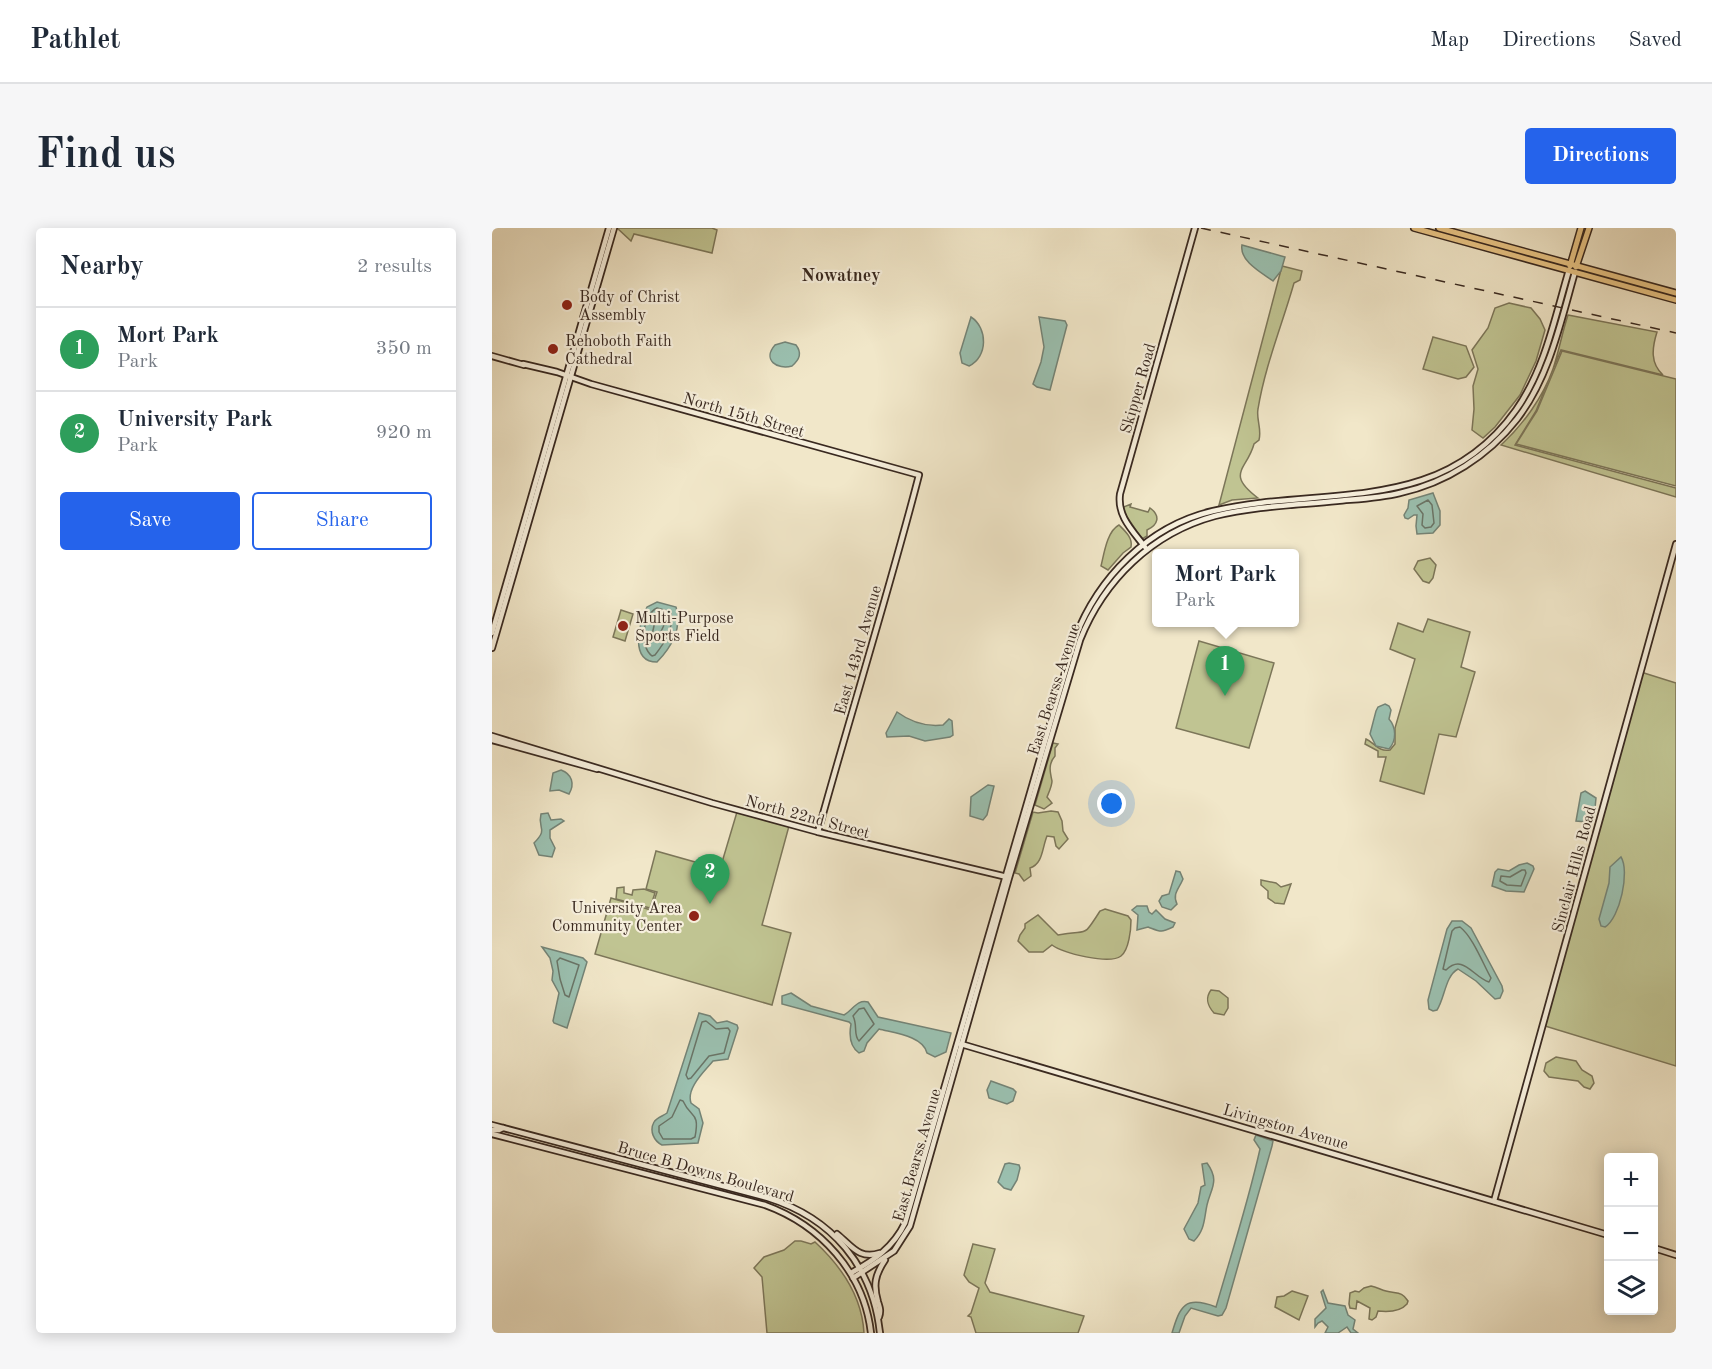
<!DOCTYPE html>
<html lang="en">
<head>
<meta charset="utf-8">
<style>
  :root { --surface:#fff; --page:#f6f6f7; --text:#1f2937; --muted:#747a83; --line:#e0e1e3; --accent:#2563eb }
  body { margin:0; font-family:"Old Standard TT",serif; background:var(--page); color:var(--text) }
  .controls { position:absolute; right:18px; bottom:18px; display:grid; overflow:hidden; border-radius:6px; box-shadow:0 3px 15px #0003 }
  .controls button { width:54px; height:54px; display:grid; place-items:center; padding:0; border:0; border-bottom:2px solid var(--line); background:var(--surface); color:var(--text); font:30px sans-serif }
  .you { position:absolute; left:620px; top:576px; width:21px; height:21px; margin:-15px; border:4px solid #fff; border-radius:50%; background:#1a73e8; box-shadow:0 0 0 9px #1a73e833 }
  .badge { display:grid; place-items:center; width:39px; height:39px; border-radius:50%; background:var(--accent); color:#fff; font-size:20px; font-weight:700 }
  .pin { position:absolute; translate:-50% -50px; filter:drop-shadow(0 2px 3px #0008) }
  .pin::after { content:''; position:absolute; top:32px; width:21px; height:18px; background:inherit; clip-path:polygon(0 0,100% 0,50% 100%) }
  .popup { position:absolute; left:660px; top:321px; width:147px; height:78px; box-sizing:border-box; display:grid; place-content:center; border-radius:6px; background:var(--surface); filter:drop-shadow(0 2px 4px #0005); font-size:20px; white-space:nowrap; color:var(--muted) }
  .popup b { font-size:22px; color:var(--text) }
  .popup::after { content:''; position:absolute; left:50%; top:100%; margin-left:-12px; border:12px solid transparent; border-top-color:var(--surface) }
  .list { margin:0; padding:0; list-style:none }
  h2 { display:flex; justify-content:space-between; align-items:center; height:78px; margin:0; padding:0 24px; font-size:26px }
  h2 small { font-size:20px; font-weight:400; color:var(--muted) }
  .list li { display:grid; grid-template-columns:39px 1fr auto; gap:18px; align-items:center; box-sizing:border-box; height:84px; padding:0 24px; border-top:2px solid var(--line) }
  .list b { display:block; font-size:22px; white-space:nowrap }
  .list p { margin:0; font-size:20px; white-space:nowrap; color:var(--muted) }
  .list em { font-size:20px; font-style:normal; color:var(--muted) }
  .actions { display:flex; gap:12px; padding:18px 24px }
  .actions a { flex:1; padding:14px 0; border:2px solid var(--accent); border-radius:6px; text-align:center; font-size:21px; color:var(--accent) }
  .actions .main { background:var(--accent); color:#fff }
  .icon { flex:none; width:33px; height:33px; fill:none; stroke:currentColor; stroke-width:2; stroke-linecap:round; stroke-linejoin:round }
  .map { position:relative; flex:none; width:1184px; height:1105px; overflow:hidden; border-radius:6px }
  header { display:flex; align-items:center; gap:36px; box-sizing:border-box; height:84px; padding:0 30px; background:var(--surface); border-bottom:2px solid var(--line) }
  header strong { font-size:28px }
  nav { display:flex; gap:33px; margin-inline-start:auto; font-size:21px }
  .intro { display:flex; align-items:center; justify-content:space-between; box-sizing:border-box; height:144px; padding:0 36px }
  h1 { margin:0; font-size:42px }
  .button { padding:15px 27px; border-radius:6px; background:var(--accent); color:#fff; font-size:21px; font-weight:700 }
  main { display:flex; gap:36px; padding:0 36px }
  aside { flex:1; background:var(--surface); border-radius:6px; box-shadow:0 3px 15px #0003 }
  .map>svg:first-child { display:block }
</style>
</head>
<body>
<header>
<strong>Pathlet</strong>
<nav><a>Map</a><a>Directions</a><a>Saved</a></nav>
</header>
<div class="intro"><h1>Find us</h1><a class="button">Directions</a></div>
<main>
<aside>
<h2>Nearby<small>2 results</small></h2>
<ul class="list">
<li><span class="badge" style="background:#2e9e5b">1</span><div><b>Mort Park</b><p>Park</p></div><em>350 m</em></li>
<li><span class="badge" style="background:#2e9e5b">2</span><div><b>University Park</b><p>Park</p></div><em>920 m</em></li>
</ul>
<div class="actions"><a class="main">Save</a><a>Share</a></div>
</aside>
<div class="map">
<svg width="1184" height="1105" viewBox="0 0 1184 1105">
  <rect width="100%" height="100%" fill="#f1e7c9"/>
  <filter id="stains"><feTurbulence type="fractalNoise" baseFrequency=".00333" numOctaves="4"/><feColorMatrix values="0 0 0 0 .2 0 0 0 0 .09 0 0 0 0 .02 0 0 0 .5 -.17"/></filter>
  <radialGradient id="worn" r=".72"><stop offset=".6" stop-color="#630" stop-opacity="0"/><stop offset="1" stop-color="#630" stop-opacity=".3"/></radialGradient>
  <g fill="#c0c492" stroke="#7c7659" stroke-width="1.5">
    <polygon points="125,0 220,0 225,2 220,25 142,6 139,13"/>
    <path d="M790 38 810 43 808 52 802 55C790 97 773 138 766 181 764 191 770 201 767 212L762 216C755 242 733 245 766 270L740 272 727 277Z"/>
    <polygon points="1017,75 1039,80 1048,91 1053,102 1044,133 1028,167 1003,199 991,210 980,202 982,181 981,158 986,141 980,122 996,100 1003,80"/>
    <path d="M1076 87 1165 104C1160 120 1158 135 1171 147L1069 122 1044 183 1023 217 1184 260V269L1009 217C1031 197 1051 169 1061 141 1067 123 1070 105 1076 87Z"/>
    <polygon points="941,109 974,118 982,139 974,149 966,151 931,141"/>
    <polygon points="1070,123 1184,151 1184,258 1024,216 1045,183"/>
    <path d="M639 276 638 279 656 284 658 280C669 288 666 297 655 302V308L650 311 629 280Z"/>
    <path d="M627 297C633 303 641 310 639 319L631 325 616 342 609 338C612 326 615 303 627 297Z"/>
    <polygon points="938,330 944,337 941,350 937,355 931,353 922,341 926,333"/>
    <polygon points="129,382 141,386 133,413 121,409"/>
    <path d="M936 391 978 404 969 439 983 444 964 509 947 506 932 566 888 553 894 529H886V523L873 516 874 511C883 515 886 524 898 522L903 516V500L923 431 898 421 906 395 931 404Z"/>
    <polygon points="707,413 782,435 757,520 684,500"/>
    <polygon points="1152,445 1184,455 1184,838 1053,798 1149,447"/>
    <path d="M561 515 566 516 563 520V528C556 536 558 544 560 553 560 558 557 564 555 569L560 575 552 581 543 577Z"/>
    <path d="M559 583 566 584 570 593 571 603 576 611 567 621 564 618 562 609 555 608C550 620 551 636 538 640L539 648 532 653 527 646 523 645 541 584 546 585Z"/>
    <polygon points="245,584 297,598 270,697 299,705 280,777 103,726 119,670 159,682 165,664 154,661 164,623 228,641"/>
    <polygon points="769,652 784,655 789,659 799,656 792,676 783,675 776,670 776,663 769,657"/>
    <polygon points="132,659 132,665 140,667 141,662 152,661 163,665 158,680 124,671 125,660"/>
    <path d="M613 681 636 688 639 692C639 701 637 722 629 728 617 737 571 725 560 717L551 724H537L526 713 528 707 533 700V696L546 687 566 707C597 700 589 713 608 683Z"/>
    <path d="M719 762 727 763 736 770V780L732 787 722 785C715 777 713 770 719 762Z"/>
    <polygon points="1064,829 1084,833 1090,842 1100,848 1102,855 1098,861 1092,859 1086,853 1057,849 1052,843 1054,835"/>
    <path d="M303 1013H309L319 1016 323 1014C349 1038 370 1069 372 1105H275L270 1049 262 1040 272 1029 292 1022Z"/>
    <polygon points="481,1016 503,1021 493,1055 498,1064 592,1088 586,1105 484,1105 479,1089 476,1088 479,1085 487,1060 477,1054 472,1047"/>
    <path d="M879 1058C885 1059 889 1062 894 1063 904 1066 910 1063 916 1073L915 1076C908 1084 895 1084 886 1083L884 1089 880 1092 877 1091 878 1080 865 1073 864 1081 858 1080 857 1076 858 1065 863 1063 867 1064 872 1060Z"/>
    <polygon points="800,1063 816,1068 807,1092 783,1079 785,1069 792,1068"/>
  </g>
  <g fill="#9bc1b1" stroke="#748477" stroke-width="1.5">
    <path d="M750 17 793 29 789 43 781 53C770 45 747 33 750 17Z"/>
    <path d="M479 89C496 100 496 129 477 138L470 135 468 125Z"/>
    <polygon points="547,89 573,93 575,97 558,162 545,159 541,156 549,134 552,119"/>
    <path d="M293 114 304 117C310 125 308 131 300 138 285 142 270 132 283 117Z"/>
    <polygon points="941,265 948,283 948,297 941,305 925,306 924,298 925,287 922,287 916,291 913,290 912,287 916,280 917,272"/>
    <path d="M165 374 184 379C191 399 179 420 165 434 137 434 147 394 155 379Z"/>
    <path d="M893 476 897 478 899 482 897 491C904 499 905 512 897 521L884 518 878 506 884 483 886 479Z"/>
    <path d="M405 484C420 495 434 499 451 497L457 491 460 493 461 507 458 509 433 513 417 508 395 509 394 505Z"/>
    <path d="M69 542C80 546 83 556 77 566L67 562 58 563V562L61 545Z"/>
    <polygon points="496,557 502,558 495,587 491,592 478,588 479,569"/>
    <polygon points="1093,563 1104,570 1102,591 1095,594 1084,593 1089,565"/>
    <path d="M56 585 59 592 69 591 72 593 58 602V610L63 620 60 629 47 627 42 615C57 600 45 601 49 586Z"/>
    <path d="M1129 629C1138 643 1128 690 1113 699L1109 698 1107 691 1117 655 1118 639Z"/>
    <polygon points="1035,635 1041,638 1042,641 1032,664 1014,663 1000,658 1003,644 1006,641 1017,643 1027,637"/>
    <path d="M684 643 688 644 691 651C687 661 680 666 685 676L679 682 670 679 667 673 670 668 677 666Z"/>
    <path d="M645 678H655L657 684 660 686 664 682 673 691 683 695 681 699C668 705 669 704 656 699L645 702 646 687 640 682Z"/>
    <path d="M960 693H970L979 700 1010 758 1011 763 1008 770 1003 771 984 753 966 741C953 748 953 770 945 782L941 783 937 781 936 772 955 701Z"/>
    <polygon points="50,719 91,730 95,734 75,800 62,795 61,793 67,765 60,752 61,743 58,730"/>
    <path d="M299 765 319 778 352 787C361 782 365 771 376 774L386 789 459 805 454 824 443 829 435 825C431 808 402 805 387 801L375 815 372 823 367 825C357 818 357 807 359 796L357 794 290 776V768Z"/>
    <path d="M207 785 218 788 225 795 235 793 245 797 246 800 236 831 221 833C212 844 194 860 199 875L207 881 211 895 206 915 170 917C162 913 157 903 162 894 164 890 171 888 175 885Z"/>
    <polygon points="499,853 521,861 524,864 521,873 515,876 497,870 495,862"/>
    <path d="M764 907 781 913 780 918 734 1080 730 1087 726 1088 699 1080 693 1088 687 1105H680C688 1078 693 1067 724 1079 739 1027 756 975 768 921L762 912Z"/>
    <polygon points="517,935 527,937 528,940 525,952 519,962 512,960 506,954 513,936"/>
    <path d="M715 935C728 953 719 960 715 977 712 991 713 1002 702 1013L697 1011 692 1001 706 975 709 959 713 957 710 936Z"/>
    <polygon points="831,1062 836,1075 853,1078 856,1087 863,1092 861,1101 866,1105 859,1105 855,1099 846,1105 833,1105 836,1099 830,1093 826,1095 823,1099 823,1091 834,1080 829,1064"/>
  </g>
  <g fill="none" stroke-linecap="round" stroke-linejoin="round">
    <g stroke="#6a7568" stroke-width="1.5">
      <polygon points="936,272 940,277 942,295 939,299 933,300 930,297 931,286 925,278"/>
      <path d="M165 380 179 384C182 401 173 414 163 427L160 428C147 418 150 387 165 380Z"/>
      <polygon points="167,388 172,390 173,395 165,412 162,413 159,411 162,398"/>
      <polygon points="1030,642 1033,642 1034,645 1029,658 1015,657 1008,653 1009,648 1018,649"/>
      <path d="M968 699C981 709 991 736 999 750L997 754C981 749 971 725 954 742L951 741 960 703 963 700Z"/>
      <polygon points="68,730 87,737 77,769 73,767 68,751 65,733"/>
      <path d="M372 780 382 796 367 813C361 807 366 798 361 788L367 781Z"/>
      <polygon points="210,794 214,793 224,801 236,800 238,803 232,825 217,828 199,850 196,851 194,847"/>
      <path d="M188 872 191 873C199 891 208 883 203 909L199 911H171L167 904V898L180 889Z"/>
    </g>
    <defs>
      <g id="secondary">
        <polyline points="0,128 32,137"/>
        <path d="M31 136 65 144 99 156 427 247C396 367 359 484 326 604"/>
        <path d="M653 319C640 302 625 288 628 266L703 0"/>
        <polyline points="0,405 117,0"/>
        <polyline points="0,420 122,0"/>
        <polyline points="0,508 220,575 326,604 515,649"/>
        <polyline points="0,512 105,541"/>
        <polyline points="469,816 1116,1007"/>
        <path d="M0 897 276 970C340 990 381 1038 388 1105"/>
        <polyline points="0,902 7,902 11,900"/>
        <path d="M0 906 273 977C328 997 372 1044 379 1105"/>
        <polyline points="1002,973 1184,316"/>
        <path d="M345 1006C360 1018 367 1032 388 1025"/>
        <polyline points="1162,1020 1184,1027"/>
        <path d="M359 1045C382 1032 401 1020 413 995L583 410C606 350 656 298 721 283 831 257 948 289 1024 182 1053 141 1063 89 1077 42"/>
        <path d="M361 1050 402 1023 418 998 517 650 588 412C612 352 660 305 723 288 763 278 805 277 845 273 866 271 888 270 908 265 954 255 996 228 1025 191 1057 150 1069 93 1083 44"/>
        <path d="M387 1089C389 1083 388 1080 386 1074 381 1057 383 1047 393 1032"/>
      </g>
      <g id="primary">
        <polyline points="922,0 1184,72"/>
        <polyline points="947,0 1184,65"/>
        <polyline points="1078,38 1089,0"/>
        <polyline points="1084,39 1097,0"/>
      </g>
    </defs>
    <use href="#secondary" stroke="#392920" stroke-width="8"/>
    <use href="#primary" stroke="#392920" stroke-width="8"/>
    <use href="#secondary" stroke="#f6efdc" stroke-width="4.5"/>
    <use href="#primary" stroke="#e8c484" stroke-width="5"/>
    <polyline stroke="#392920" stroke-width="1.5" stroke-dasharray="10 10" stroke-linecap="butt" points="709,0 1184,105"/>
  </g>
  <g fill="#8f2418" stroke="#f6efdc" stroke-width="2">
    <circle cx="75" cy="77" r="6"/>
    <circle cx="61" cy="121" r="6"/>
    <circle cx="131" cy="398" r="6"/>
    <circle cx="202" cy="688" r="6"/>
  </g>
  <g text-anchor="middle" stroke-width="4.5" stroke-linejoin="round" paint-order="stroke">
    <g font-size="16" fill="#392920" stroke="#f6efdc" text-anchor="start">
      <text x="87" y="74">Body of Christ<tspan x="87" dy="18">Assembly</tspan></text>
      <text x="73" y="118">Rehoboth Faith<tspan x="73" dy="18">Cathedral</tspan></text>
      <text x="143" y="395">Multi-Purpose<tspan x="143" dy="18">Sports Field</tspan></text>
      <text x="190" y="685" text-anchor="end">University Area<tspan x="190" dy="18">Community Center</tspan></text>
    </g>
    <g font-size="16" fill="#392920" stroke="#f6efdc">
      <text transform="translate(645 160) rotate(-74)" y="6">Skipper Road</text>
      <text transform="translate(252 186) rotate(16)" y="6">North 15th Street</text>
      <text transform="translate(365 422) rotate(-74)" y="6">East 143rd Avenue</text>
      <text transform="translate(561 461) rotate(-72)" y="6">East Bearss Avenue</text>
      <text transform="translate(316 588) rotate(15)" y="6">North 22nd Street</text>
      <text transform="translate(1081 641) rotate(-75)" y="6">Sinclair Hills Road</text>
      <text transform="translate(794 898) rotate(16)" y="6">Livingston Avenue</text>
      <text transform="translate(424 927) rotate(-74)" y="6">East Bearss Avenue</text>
      <text transform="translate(214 943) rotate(16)" y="6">Bruce B Downs Boulevard</text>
    </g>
    <g font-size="18" font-weight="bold" fill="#392920" stroke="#f6efdc">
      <text x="349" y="53">Nowatney</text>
    </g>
  </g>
  <rect width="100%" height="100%" filter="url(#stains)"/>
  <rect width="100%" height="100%" fill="url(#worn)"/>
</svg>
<div class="controls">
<button>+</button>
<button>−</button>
<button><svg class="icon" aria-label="layers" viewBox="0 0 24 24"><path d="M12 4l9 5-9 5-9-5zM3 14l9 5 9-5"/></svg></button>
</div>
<div class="you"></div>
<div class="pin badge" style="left:733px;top:468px;background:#2e9e5b">1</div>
<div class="popup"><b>Mort Park</b>Park</div>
<div class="pin badge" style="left:218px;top:676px;background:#2e9e5b">2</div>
</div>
</main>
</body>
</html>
